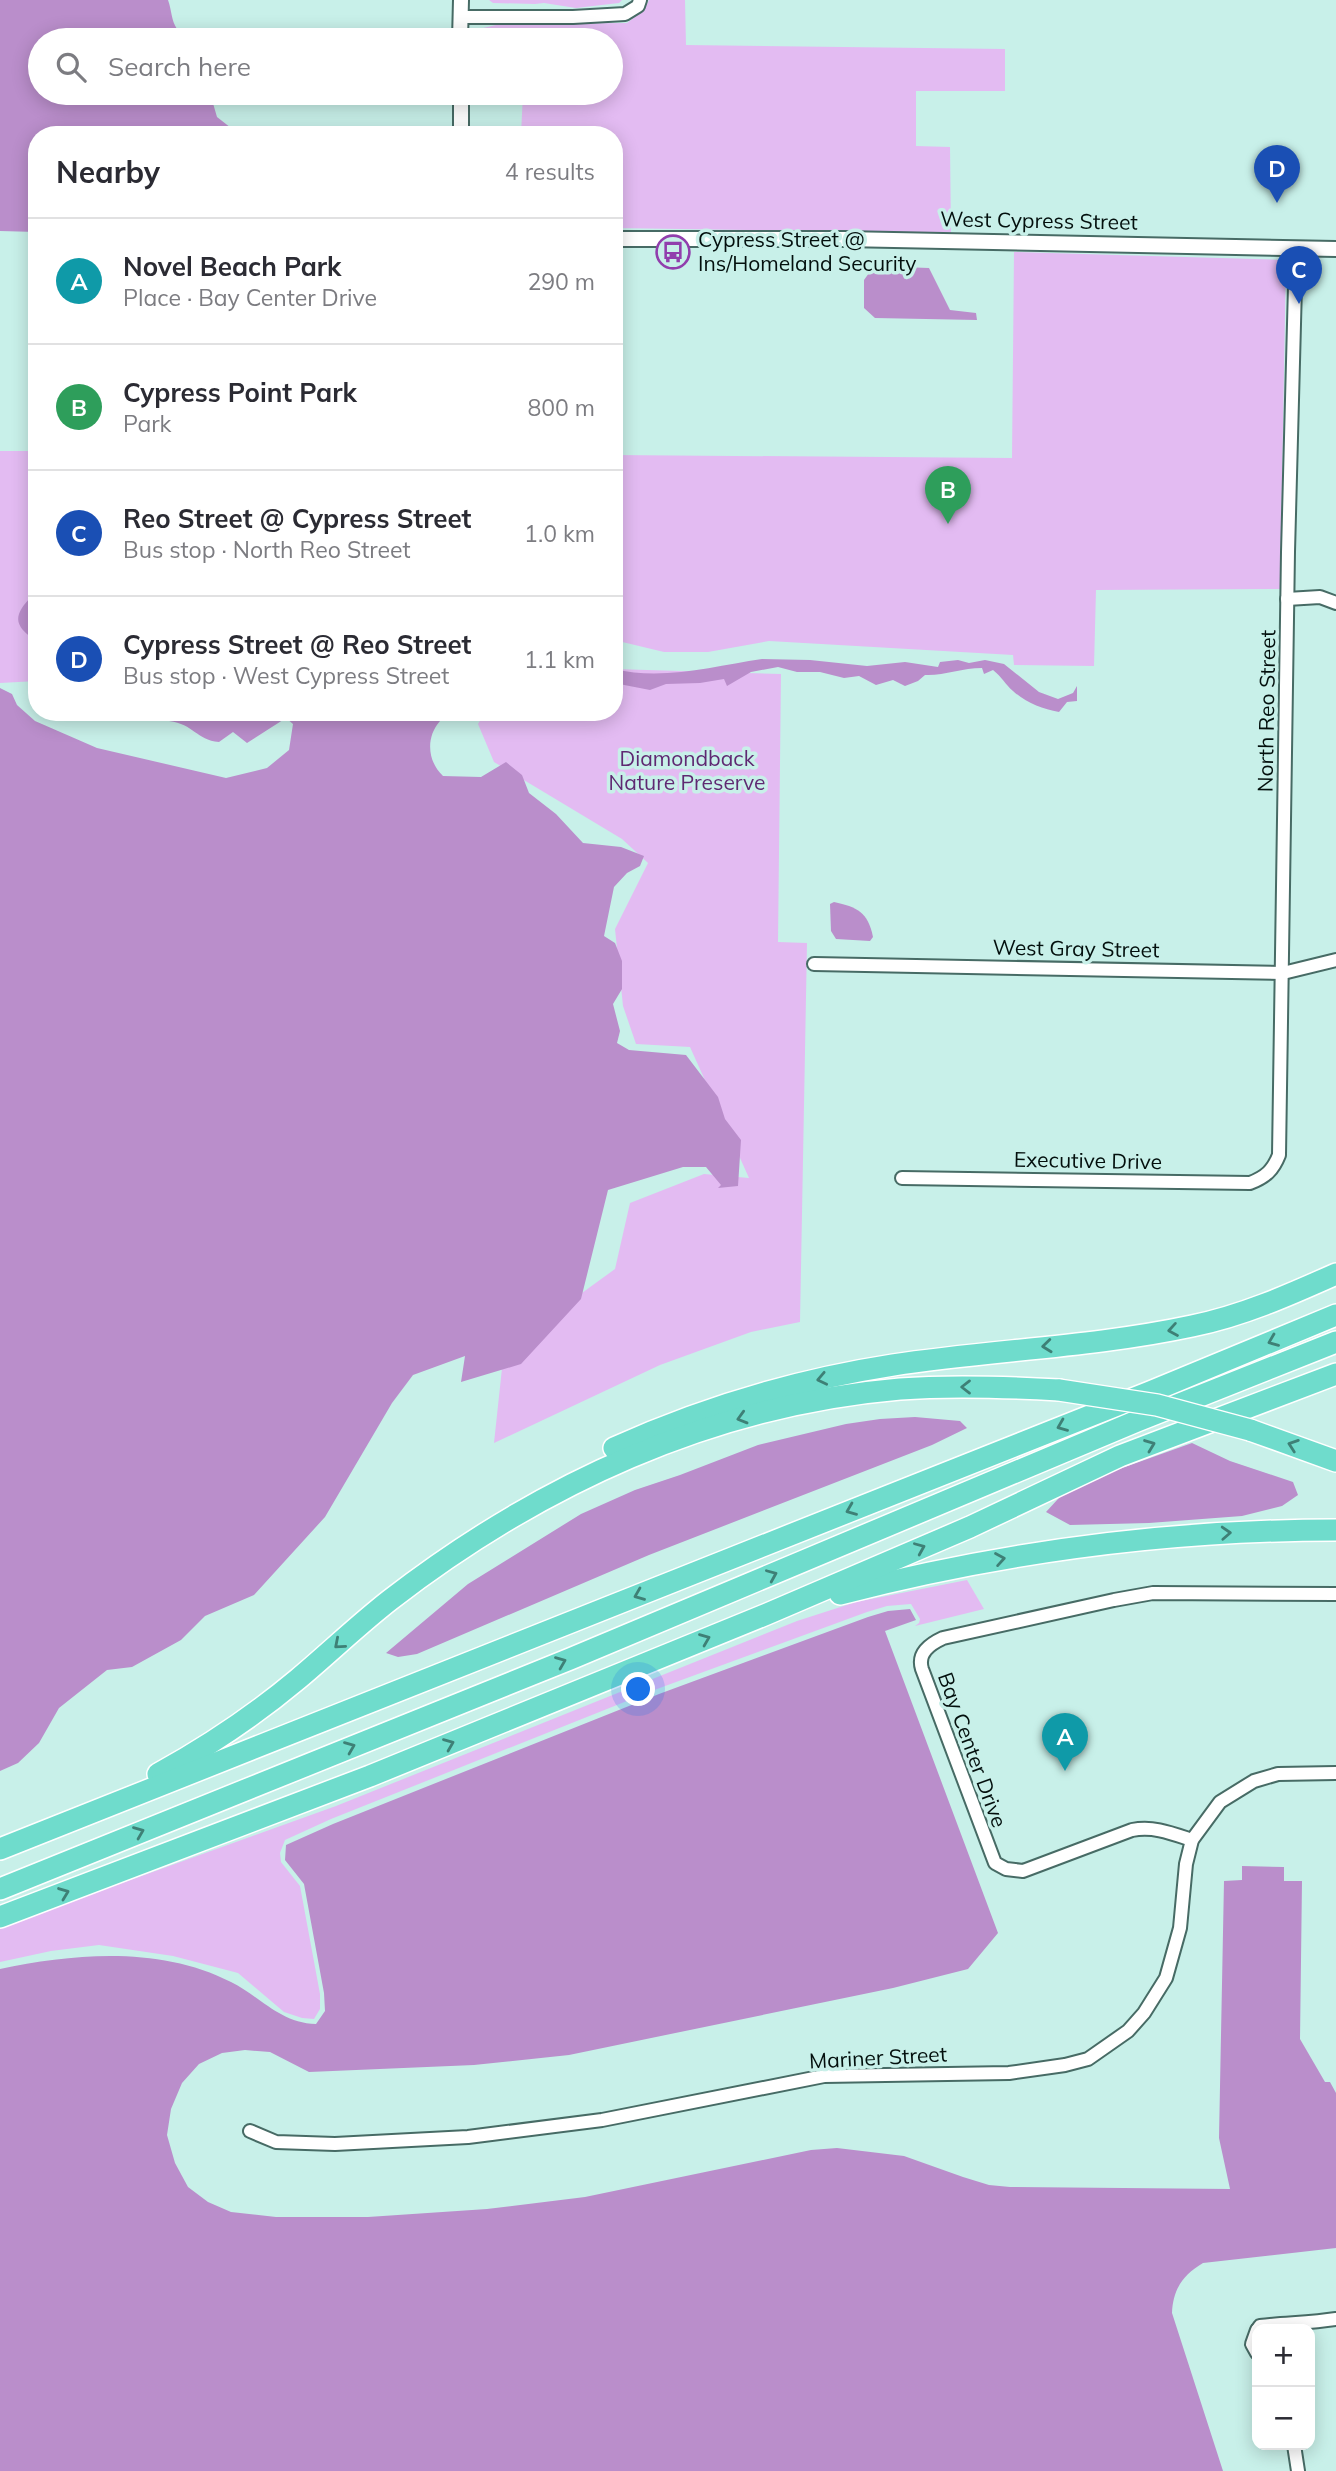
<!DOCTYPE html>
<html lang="en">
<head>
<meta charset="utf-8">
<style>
  :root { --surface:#fff; --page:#f7f7f7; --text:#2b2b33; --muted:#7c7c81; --line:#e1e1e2; --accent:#b45309 }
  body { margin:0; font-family:Mulish,sans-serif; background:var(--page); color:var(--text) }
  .controls { position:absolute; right:21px; bottom:21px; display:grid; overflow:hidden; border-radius:14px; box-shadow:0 4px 18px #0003 }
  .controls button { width:63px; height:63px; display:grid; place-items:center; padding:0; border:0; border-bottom:2px solid var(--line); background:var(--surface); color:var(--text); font:35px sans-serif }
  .you { position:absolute; left:639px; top:1690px; width:24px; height:24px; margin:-18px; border:5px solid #fff; border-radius:50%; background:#1a73e8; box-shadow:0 0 0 10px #1a73e833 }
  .badge { display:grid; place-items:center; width:46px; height:46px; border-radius:50%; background:var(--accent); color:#fff; font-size:23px; font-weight:700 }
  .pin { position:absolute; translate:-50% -58px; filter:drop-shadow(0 2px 4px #0008) }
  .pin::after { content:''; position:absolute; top:37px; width:24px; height:21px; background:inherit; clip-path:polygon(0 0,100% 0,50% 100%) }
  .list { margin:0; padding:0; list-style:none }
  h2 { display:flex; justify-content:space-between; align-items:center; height:91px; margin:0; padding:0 28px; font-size:30px }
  h2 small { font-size:23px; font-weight:400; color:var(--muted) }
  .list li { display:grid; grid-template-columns:46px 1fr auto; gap:21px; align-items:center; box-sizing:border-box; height:126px; padding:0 28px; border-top:2px solid var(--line) }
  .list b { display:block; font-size:26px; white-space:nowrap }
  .list p { margin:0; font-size:23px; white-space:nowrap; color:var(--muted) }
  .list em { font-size:23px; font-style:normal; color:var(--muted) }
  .icon { flex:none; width:38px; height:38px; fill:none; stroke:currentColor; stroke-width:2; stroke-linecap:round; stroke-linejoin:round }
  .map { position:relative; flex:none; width:1336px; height:2471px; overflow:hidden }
  .search { position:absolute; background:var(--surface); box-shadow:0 4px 18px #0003; left:28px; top:28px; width:595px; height:77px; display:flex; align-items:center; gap:18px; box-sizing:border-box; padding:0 24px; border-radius:38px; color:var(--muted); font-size:26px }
  .panel { position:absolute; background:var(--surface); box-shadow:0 4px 18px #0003; left:28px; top:126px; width:595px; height:595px; border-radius:28px }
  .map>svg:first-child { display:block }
</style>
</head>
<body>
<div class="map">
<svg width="1336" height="2471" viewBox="0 0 1336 2471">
  <rect width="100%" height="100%" fill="#c8f0e9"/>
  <g fill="#e3bbf2">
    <polygon points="489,0 622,0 619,3 576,8 544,3 535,4 493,3"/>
    <polygon points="649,0 685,0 686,45 1005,49 1005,91 916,91 916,146 950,147 951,233 614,228 614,135 521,135 523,93 611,93 611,40 477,40 479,29 500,24 627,23 644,10"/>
    <polygon points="1014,252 1286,260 1280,589 1096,590 1094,666 1014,665 1013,655 769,641 708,652 664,652 614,640 614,455 1012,458"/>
    <polygon points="0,451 37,451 37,681 0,683"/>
    <polygon points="614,669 781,674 778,942 807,943 800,1322 751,1332 660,1365 494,1443 503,1359 524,1335 615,1269 630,1203 704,1174 749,1178 690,1047 636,1044 623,1006 615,929 648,863 622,839 494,762 478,724 485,712 614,712"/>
    <polygon points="967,1580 984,1609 915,1626 919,1623 920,1619 911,1604 887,1606 867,1612 657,1689 331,1819 285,1840 280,1853 281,1862 300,1886 320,1994 320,2009 314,2019 302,2018 284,2012 238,1973 173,1956 99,1945 51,1951 0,1962 0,1927 336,1806 797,1621 856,1602"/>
  </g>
  <g fill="#ba8ecb">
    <path d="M0 0H168C172 11 171 20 177 29L173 40H40V93H210L217 117 240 135H37V232L0 231Z"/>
    <polygon points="874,266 929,268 950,310 976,313 977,320 875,318 864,308 864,280"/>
    <path d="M30 598H37V642C16 627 11 618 30 598Z"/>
    <path d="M762 659 810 660 867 666 905 662 938 667 940 662 958 660 969 663 985 660 1004 664 1039 692 1058 699 1073 693 1077 686V701L1067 702 1059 712C1042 709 1026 703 1013 691 1005 684 1002 677 993 670L984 674 982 668C962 668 943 676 925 675L918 681 905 686 893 680 876 685 859 676 844 678 820 672H797L778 667 751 672 727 686 724 679 700 683 666 684 650 690 614 683V669C663 681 714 666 762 659Z"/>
    <path d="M0 688 12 694 17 705 35 721 97 748 226 778 267 768 289 750 293 724 286 718 247 743 233 732 219 742C196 740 194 724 169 721L168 712H455C451 715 444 717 440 721 425 738 428 762 443 776L481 777 506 762 522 775 529 793 556 814 583 843 621 847 644 856 640 866 627 873 614 887 604 936 615 943 622 961V989L613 1004 620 1031 617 1043 629 1050 686 1055 718 1097 725 1119 741 1140 738 1186 718 1188 721 1185 706 1167H683L608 1190 581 1299 521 1364 461 1382 465 1356 413 1375 392 1403 325 1517 254 1595 205 1616 181 1640 132 1667 107 1670 59 1708 39 1743 18 1763 0 1771Z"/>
    <path d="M834 902C857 907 868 912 873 937L870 941 836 939 831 931 830 904Z"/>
    <polygon points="915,1417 960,1421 967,1428 932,1445 649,1555 417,1654 398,1657 386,1653 468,1584 581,1514 635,1490 680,1475 758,1445 846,1424 880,1419"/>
    <polygon points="1192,1443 1230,1461 1293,1482 1298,1495 1282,1506 1242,1516 1149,1523 1070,1525 1046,1512 1069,1487"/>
    <path d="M910 1609 916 1620 885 1631 998 1933 968 1969 893 1988 569 2055 474 2065 309 2072 270 2052 245 2050 222 2053 199 2064 182 2083 171 2109 167 2135 175 2163 188 2187 208 2202 231 2212 276 2217H368L487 2209 585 2197 811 2150 837 2148 904 2156 963 2177 989 2185 1010 2187 1230 2189 1219 2138 1224 1881 1242 1880V1866L1284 1867V1881H1302L1300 2039 1325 2082H1330L1336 2093V2248L1203 2263C1183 2275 1173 2289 1172 2313L1223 2471H0V1969C75 1953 161 1946 231 1982 261 1997 280 2023 316 2024L325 2011 324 1993 304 1884 285 1860 286 1845 333 1824 659 1694 868 1617 888 1611Z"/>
  </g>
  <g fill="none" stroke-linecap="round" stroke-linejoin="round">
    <defs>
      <g id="minor">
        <polyline points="460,17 573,17 625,14 638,6 640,0"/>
        <polyline points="1287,599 1320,597 1336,603"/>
        <polyline points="814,964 1283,973 1336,960"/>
        <path d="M902 1178 1250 1183C1266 1177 1273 1170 1279 1155L1288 552 1296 248"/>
        <path d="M1192 1840C1171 1833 1154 1826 1132 1830L1023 1871 1006 1869 995 1863 922 1669C917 1653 930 1644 943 1638L1114 1600 1153 1593 1336 1594"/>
        <polyline points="250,2131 276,2142 335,2144 468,2137 602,2120 824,2076 1009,2073 1065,2065 1088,2059 1128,2031 1144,2013 1166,1978 1180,1928 1186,1864 1192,1840 1220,1802 1254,1781 1278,1774 1336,1773"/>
        <path d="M1258 2329 1260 2326C1285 2323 1311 2323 1336 2319"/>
        <polyline points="1257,2330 1252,2344 1257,2353"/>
        <polyline points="1294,2445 1298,2471"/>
      </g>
      <g id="tertiary">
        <polyline points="460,40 461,0"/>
        <polyline points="461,93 461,135"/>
        <polyline points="614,239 844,239 1336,249"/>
      </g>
      <g id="motorway">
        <polyline points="1250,1430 1336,1461"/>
        <path d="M614 1448C703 1408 796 1380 893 1365 992 1350 1094 1347 1192 1326 1242 1316 1289 1295 1336 1274"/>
        <path d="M840 1594C1003 1552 1168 1530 1336 1530"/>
        <path d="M158 1774C207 1747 255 1715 298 1679 329 1653 358 1625 390 1600 539 1485 711 1405 900 1389 953 1385 1006 1387 1059 1390"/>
        <polyline points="0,1849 1150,1392 1336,1315"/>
        <polyline points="0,1889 570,1659 1137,1421 1336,1342"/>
        <polyline points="0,1917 370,1776 767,1614 970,1527 1120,1456 1336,1374"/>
      </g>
    </defs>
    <use href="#minor" stroke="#476b65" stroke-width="16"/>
    <use href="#tertiary" stroke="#476b65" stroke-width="18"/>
    <use href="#motorway" stroke="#fff" stroke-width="24"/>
    <use href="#minor" stroke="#fff" stroke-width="12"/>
    <use href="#tertiary" stroke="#fff" stroke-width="14"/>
    <use href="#motorway" stroke="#6fdccc" stroke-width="21"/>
    <defs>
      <polyline id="motorway-bridge" points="1059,1390 1157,1405 1250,1430"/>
    </defs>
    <use href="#motorway-bridge" stroke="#fff" stroke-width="24" stroke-linecap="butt"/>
    <use href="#motorway-bridge" stroke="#6fdccc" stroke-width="21"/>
  </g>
  <defs><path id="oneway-chevron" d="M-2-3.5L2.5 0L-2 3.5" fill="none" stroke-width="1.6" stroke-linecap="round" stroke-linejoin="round" transform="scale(1.75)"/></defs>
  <g stroke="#3e8076">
    <use href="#oneway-chevron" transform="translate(1173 1330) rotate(170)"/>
    <use href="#oneway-chevron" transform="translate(1273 1341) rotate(158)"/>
    <use href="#oneway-chevron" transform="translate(1047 1346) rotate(174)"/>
    <use href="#oneway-chevron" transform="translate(822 1379) rotate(168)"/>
    <use href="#oneway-chevron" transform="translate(966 1387) rotate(180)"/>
    <use href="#oneway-chevron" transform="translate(742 1418) rotate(164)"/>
    <use href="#oneway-chevron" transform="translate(1062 1426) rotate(158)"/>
    <use href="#oneway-chevron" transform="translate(1150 1445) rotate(-21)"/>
    <use href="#oneway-chevron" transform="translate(1293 1445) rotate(-161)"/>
    <use href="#oneway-chevron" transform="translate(851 1510) rotate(158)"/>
    <use href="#oneway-chevron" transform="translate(1226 1533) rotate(-3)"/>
    <use href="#oneway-chevron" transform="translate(920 1548) rotate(-23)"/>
    <use href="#oneway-chevron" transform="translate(1000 1559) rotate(-10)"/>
    <use href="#oneway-chevron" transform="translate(772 1575) rotate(-23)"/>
    <use href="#oneway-chevron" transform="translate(639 1595) rotate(158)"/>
    <use href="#oneway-chevron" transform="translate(705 1639) rotate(-22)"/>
    <use href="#oneway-chevron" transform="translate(339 1644) rotate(139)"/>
    <use href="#oneway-chevron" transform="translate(561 1662) rotate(-22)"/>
    <use href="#oneway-chevron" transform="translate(449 1744) rotate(-22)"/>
    <use href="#oneway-chevron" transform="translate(350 1747) rotate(-22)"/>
    <use href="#oneway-chevron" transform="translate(139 1832) rotate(-22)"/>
    <use href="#oneway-chevron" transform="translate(64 1893) rotate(-21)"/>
  </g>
  <defs>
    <symbol id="bus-ring" viewBox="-11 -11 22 22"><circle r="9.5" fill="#c8f0e9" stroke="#913ead" stroke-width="1.5"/><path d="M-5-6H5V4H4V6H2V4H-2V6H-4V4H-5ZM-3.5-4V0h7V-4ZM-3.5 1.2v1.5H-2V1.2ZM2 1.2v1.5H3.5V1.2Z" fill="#913ead"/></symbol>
  </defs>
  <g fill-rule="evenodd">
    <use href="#bus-ring" x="654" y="233" width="38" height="38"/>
  </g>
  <g text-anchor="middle" stroke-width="7" stroke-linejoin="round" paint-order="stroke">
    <g font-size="21" fill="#030f0d" stroke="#c8f0e9">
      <text transform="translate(1039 221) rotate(1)" y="7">West Cypress Street</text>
      <text transform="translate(1267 711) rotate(-89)" y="7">North Reo Street</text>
      <text transform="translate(1076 949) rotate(1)" y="7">West Gray Street</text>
      <text transform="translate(1088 1161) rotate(1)" y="7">Executive Drive</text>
      <text transform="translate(972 1750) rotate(70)" y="7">Bay Center Drive</text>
      <text transform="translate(878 2058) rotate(-3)" y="7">Mariner Street</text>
    </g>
    <g font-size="21" fill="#030f0d" stroke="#c8f0e9" text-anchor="start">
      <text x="698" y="247">Cypress Street @<tspan x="698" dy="24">Ins/Homeland Security</tspan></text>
    </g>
    <g font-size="21" fill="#5f2972" stroke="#c8f0e9">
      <text x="687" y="766">Diamondback<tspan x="687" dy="24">Nature Preserve</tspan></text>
    </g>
  </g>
</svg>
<div class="controls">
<button>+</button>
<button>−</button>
</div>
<div class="you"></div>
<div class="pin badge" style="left:1065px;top:1771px;background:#0f9aa8">A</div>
<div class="pin badge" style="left:948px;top:524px;background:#2e9e5b">B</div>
<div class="pin badge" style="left:1299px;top:304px;background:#1a4fb4">C</div>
<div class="pin badge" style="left:1277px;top:203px;background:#1a4fb4">D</div>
<div class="search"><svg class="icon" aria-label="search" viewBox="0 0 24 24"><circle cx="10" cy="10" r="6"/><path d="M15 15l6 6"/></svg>Search here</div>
<section class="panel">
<h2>Nearby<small>4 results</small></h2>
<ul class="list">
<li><span class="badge" style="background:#0f9aa8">A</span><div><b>Novel Beach Park</b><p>Place · Bay Center Drive</p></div><em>290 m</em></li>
<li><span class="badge" style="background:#2e9e5b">B</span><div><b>Cypress Point Park</b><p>Park</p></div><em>800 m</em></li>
<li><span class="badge" style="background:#1a4fb4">C</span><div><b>Reo Street @ Cypress Street</b><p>Bus stop · North Reo Street</p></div><em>1.0 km</em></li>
<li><span class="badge" style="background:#1a4fb4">D</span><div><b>Cypress Street @ Reo Street</b><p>Bus stop · West Cypress Street</p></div><em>1.1 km</em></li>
</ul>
</section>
</div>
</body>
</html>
